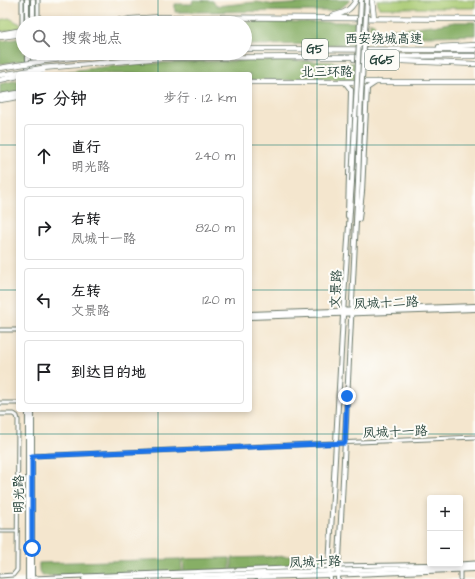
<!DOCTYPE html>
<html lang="zh">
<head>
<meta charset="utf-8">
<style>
  :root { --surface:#fff; --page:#f2f2f2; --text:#202124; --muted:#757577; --line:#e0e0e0 }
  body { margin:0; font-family:"Architects Daughter","LXGW WenKai TC",sans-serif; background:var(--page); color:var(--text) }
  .controls { position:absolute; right:12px; bottom:12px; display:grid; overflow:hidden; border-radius:4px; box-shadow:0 2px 6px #0003 }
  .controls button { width:36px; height:36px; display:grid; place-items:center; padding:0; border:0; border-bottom:1px solid var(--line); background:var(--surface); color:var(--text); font:20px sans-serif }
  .stop { position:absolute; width:12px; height:12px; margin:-9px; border:3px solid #1a73e8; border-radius:50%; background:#fff }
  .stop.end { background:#1a73e8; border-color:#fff; box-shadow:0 1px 4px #0008 }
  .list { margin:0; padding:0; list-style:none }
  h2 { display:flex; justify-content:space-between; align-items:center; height:52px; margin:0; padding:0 16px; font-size:17px }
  h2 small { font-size:13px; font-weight:400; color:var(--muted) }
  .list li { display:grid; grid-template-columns:26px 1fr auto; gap:12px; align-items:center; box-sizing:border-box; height:64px; margin:0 8px 8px; padding:0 8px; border:1px solid var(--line); border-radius:4px }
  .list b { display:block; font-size:15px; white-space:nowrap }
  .list p { margin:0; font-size:13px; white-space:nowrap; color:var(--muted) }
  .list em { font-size:13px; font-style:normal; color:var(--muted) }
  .icon { flex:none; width:22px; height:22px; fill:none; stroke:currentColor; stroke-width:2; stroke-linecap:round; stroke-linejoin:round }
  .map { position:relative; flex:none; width:475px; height:579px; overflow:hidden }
  .search { position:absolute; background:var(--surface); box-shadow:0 2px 6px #0003; left:16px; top:16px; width:236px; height:44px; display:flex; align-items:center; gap:10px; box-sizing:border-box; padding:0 14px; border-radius:22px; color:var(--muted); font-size:15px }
  .panel { position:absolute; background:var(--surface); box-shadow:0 2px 6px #0003; left:16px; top:72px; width:236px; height:340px; border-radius:4px }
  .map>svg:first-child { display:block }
</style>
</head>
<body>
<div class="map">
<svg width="475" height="579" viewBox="0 0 475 579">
  <rect width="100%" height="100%" fill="#fdfcf7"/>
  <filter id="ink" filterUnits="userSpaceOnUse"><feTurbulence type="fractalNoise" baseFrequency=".025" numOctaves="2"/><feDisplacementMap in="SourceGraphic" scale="8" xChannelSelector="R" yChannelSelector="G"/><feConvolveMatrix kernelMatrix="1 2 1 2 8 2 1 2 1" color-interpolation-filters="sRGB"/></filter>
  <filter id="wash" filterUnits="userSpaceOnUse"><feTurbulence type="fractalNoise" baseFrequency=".012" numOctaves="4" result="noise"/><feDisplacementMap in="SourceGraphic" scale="16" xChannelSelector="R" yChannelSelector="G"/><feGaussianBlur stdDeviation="0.9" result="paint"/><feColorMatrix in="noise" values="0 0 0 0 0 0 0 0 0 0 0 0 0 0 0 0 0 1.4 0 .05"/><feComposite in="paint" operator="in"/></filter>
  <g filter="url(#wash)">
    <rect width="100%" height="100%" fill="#f4e6ce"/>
    <g fill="#aacb74" stroke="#648454">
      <polygon points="377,0 475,0 475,8 379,8"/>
      <polygon points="9,18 22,25 18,29 0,32 0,20"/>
      <polygon points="296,556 327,556 327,563 324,566 296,568"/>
    </g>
    <g fill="#87af66" stroke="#53764d">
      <path d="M193 0 213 1 216 6 257 2 275 5 322 2 329 0H350C344 7 339 9 330 11L175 12V4H192Z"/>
      <polygon points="180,22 358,22 357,44 245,45 245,23 163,23"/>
      <polygon points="370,22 374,23 376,31 390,31 392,28 402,29 431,25 434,26 454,22 475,22 475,35 382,37 374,33 370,32"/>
      <polygon points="23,38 23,53 26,53 26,60 0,64 0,41"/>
      <polygon points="39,53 74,53 39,57"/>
      <path d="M289 60 356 63 355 80H250V74H50C129 61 208 61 289 60Z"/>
      <polygon points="18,80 18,92 0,95 0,84"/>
      <polygon points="294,556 294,569 232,571 232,558"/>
      <polygon points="230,558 230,571 184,572 183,559"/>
      <path d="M181 559 182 572 43 576C38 574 39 568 39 563Z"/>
    </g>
  </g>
  <g filter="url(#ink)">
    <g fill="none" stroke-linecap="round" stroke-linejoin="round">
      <defs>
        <g id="minor">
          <polyline points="38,0 38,23"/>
          <polyline points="22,30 22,0"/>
          <polyline points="0,330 18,330"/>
          <polyline points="0,403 18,403"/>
          <polyline points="0,414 14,414 17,416 18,420 17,570 13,575 0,576"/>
          <polyline points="31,456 475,437"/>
          <polyline points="0,531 17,531"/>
          <polyline points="460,564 475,563"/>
          <polyline points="33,578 338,566 455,564"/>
          <polyline points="460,579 460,569"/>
        </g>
        <g id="major">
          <polyline points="27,0 27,23"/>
          <polyline points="33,23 33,0"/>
          <polyline points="28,53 28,74"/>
          <polyline points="33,73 33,53"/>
          <polyline points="345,82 351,90 348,216"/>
          <polyline points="359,219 362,192 367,88 376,82"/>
          <polyline points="250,314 475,306"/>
          <polyline points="250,317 475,309"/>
          <polyline points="32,410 32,579"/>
          <polyline points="28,579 28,410"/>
          <polyline points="84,579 475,566"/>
          <polyline points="184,579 330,575 475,569"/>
          <polyline points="330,579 329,567 344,298 352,182"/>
          <polyline points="338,579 358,182"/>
        </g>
        <g id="highway">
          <polyline points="372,0 374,18"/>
          <path d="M332 16C344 13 350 11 356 0"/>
          <polyline points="84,23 119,20"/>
          <polyline points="115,23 130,19 161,17 475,19"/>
          <polyline points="0,34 23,30"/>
          <polyline points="0,37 23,34"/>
          <polyline points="439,47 475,45"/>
          <polyline points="245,49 475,50"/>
          <polyline points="354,59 475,64"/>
          <polyline points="44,61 117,53"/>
          <polyline points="0,68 18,65"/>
          <polyline points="42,68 161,58 475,56"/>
          <polyline points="0,75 20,72"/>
          <polyline points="0,80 18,76"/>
          <polyline points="250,82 475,82"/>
          <polyline points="0,96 18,93"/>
          <polyline points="0,100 18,97"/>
        </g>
      </defs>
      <use href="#minor" stroke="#6a786a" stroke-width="5"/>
      <use href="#major" stroke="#6a786a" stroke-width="6"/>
      <use href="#highway" stroke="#6a786a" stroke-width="6"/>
      <use href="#minor" stroke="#fff" stroke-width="3"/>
      <use href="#major" stroke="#fff" stroke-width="4"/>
      <use href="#highway" stroke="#fff" stroke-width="4.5"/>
      <defs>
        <g id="major-bridge">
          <polyline points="352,182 361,0"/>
          <polyline points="358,182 361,95 367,0"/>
        </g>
        <g id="highway-bridge">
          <polyline points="18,65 44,61"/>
          <polyline points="20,72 42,68"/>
          <polyline points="28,74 43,71"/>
        </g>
      </defs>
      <use href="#major-bridge" stroke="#6a786a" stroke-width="6" stroke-linecap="butt"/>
      <use href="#highway-bridge" stroke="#6a786a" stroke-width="6" stroke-linecap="butt"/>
      <use href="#major-bridge" stroke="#fff" stroke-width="4"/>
      <use href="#highway-bridge" stroke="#fff" stroke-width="4.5"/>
    </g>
  </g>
  <g fill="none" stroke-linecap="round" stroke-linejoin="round" filter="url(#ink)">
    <polyline stroke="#1a73e8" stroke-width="5" points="32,548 32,456 345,443 347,396"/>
  </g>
  <path fill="none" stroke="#0f766e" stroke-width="1" stroke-opacity="0.55" d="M158 0V23M317 0V579M158 53V74M0 145H18M250 145H475M0 290H18M250 290H475M158 410V579M0 434H475"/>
  <g text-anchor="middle" stroke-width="4" stroke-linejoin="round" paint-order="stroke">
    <g fill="#fdfcf7" stroke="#62766e" stroke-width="1">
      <rect x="302" y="39" width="26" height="20" rx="3"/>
      <rect x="365" y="50" width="34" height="20" rx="3"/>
    </g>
    <g font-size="12" font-weight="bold" fill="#1f3d34">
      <text x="315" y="53">G5</text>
      <text x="382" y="64">G65</text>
    </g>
    <g font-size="13" fill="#1f3d34" stroke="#fdfcf7">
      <text x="384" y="43">西安绕城高速</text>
      <text x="327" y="76">北三环路</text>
      <text transform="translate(335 289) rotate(-87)" y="5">文景路</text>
      <text transform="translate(386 302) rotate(-2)" y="5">凤城十二路</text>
      <text transform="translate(395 431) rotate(-2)" y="5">凤城十一路</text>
      <text transform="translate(18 494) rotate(-90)" y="5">明光路</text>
      <text transform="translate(315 561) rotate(-2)" y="5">凤城十路</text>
    </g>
  </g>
</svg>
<div class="controls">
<button>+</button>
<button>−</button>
</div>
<div class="stop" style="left:32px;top:548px"></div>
<div class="stop end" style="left:347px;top:396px"></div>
<div class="search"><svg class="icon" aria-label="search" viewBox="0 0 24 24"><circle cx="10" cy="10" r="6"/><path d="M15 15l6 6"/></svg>搜索地点</div>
<section class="panel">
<h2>15 分钟<small>步行 · 1.2 km</small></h2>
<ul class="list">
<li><svg class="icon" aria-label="ahead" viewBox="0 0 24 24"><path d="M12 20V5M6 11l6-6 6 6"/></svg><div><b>直行</b><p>明光路</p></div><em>240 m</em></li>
<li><svg class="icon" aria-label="right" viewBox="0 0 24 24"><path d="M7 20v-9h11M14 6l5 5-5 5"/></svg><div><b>右转</b><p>凤城十一路</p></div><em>820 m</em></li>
<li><svg class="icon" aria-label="left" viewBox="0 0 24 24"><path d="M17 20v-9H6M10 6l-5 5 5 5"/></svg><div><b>左转</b><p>文景路</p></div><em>120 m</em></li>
<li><svg class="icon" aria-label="arrive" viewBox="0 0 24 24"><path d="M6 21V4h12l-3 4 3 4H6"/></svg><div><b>到达目的地</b></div></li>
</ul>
</section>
</div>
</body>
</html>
